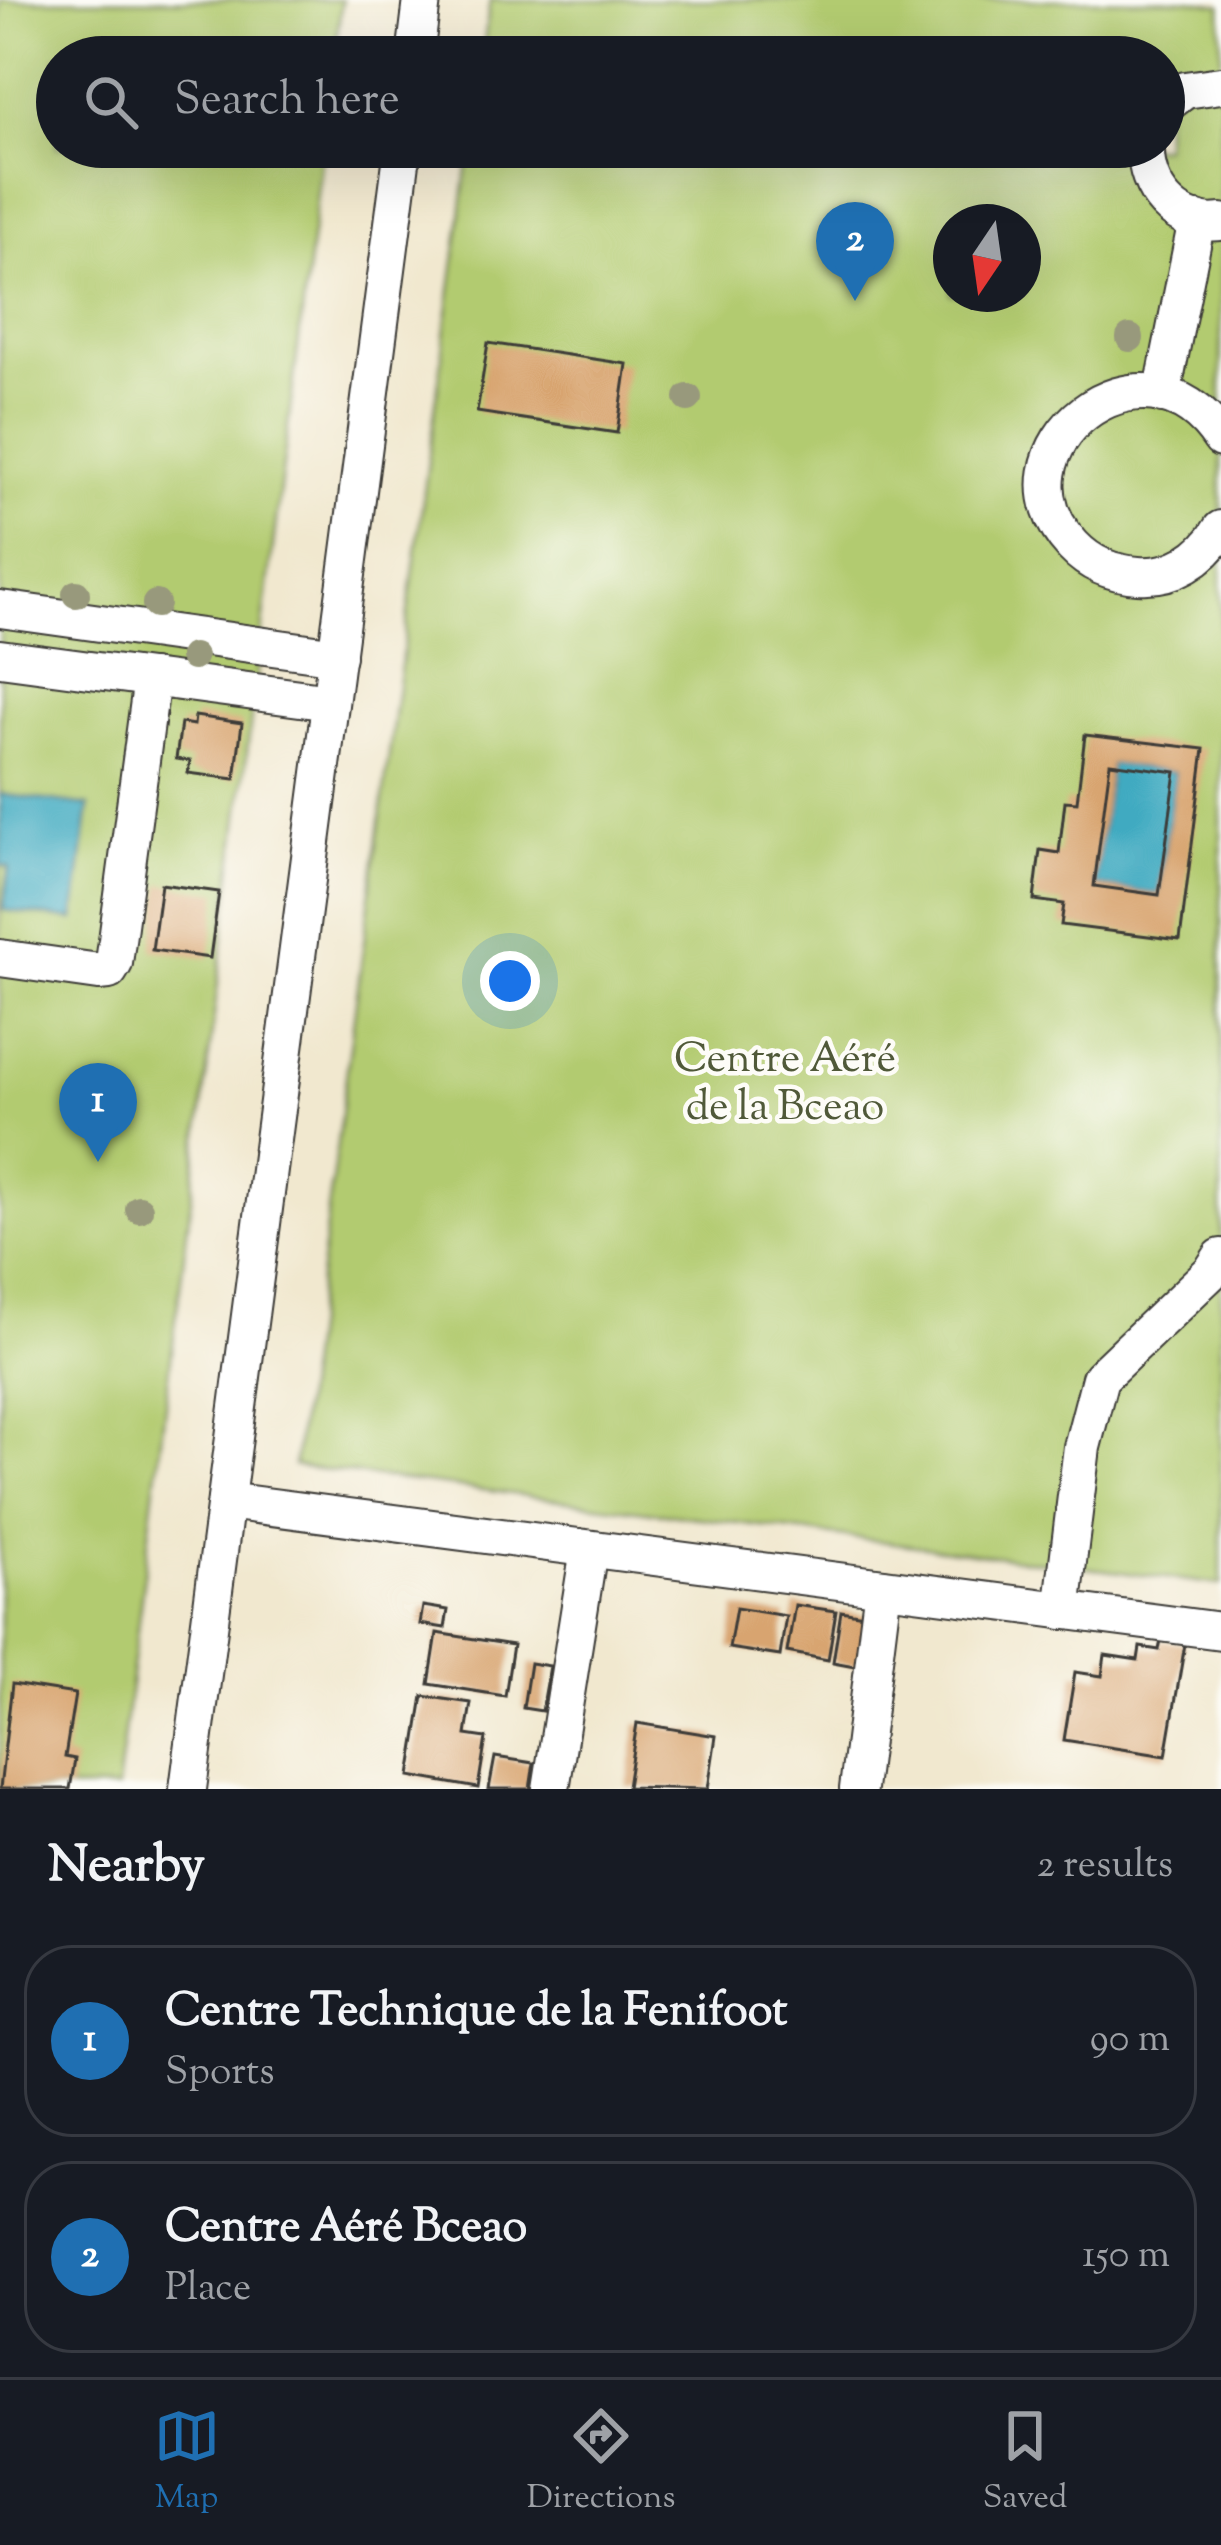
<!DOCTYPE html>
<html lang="en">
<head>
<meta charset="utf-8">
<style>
  :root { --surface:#171b24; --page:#242831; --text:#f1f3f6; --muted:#9ea1a6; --line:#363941; --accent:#1f6fb2 }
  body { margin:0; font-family:"Sorts Mill Goudy",serif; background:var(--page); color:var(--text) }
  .compass { position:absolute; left:933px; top:204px; width:108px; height:108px; border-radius:50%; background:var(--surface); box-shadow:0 12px 48px #0002; rotate:193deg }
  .you { position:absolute; left:510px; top:981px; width:42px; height:42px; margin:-30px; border:9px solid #fff; border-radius:50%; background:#1a73e8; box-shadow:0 0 0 18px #1a73e833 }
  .badge { display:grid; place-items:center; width:78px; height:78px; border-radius:50%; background:var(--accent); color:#fff; font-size:39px; font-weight:700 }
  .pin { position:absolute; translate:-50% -99px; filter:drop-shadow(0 3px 6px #0008) }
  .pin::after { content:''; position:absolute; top:63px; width:42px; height:36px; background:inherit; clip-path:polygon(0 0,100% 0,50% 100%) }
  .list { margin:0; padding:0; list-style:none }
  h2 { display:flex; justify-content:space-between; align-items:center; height:156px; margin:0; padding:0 48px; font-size:51px }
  h2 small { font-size:39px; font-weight:400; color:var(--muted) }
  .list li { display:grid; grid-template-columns:78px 1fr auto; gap:36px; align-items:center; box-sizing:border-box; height:192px; margin:0 24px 24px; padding:0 24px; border:3px solid var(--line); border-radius:48px }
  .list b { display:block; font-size:45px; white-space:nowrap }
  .list p { margin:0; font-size:39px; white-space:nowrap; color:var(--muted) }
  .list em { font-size:39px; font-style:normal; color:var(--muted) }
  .icon { flex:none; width:66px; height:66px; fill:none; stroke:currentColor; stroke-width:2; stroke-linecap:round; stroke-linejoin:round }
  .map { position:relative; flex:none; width:1221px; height:1789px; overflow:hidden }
  .search { position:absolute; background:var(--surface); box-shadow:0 12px 48px #0002; left:36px; right:36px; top:36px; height:132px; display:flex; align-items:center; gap:30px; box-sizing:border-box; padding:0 42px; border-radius:66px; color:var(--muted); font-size:45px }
  .sheet { height:588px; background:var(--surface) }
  nav { display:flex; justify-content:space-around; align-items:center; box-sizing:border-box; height:168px; border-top:3px solid var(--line); background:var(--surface); font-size:33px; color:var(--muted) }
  nav a { display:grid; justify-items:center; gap:6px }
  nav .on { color:var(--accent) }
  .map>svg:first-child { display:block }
</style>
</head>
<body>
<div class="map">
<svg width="1221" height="1789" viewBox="0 0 1221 1789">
  <rect width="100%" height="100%" fill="#fdfcf7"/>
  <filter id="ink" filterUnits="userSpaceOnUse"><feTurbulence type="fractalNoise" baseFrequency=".00833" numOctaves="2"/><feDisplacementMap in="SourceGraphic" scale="24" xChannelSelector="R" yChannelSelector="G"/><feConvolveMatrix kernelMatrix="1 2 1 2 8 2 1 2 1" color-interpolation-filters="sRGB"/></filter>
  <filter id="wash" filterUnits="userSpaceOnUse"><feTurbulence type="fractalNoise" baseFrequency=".004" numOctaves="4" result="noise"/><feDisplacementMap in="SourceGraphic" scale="48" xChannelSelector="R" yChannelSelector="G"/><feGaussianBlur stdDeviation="2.7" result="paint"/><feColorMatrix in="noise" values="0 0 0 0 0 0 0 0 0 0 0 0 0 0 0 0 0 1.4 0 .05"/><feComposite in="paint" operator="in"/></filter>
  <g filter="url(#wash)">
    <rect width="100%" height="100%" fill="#f1e8cf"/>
    <g fill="#b2cb70" stroke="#677446" stroke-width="3" fill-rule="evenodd">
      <polygon points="0,0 342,0 334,57 57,57 57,147 323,147 117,1789 0,1789"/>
      <path d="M490 0H1187L1221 5V1585L294 1466 470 147H1164V57H482ZM951 222H1023V294H951Z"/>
    </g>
    <g fill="#41aac1" stroke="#2e636e" stroke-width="3">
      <polygon points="1110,763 1176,772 1159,895 1094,886"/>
      <polygon points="0,794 89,806 74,920 3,910 9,867 0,865"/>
    </g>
    <g id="blocks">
      <g fill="#d8a46f" fill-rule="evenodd">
        <polygon points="488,343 627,364 617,433 477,412"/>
        <polygon points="195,716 242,723 235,779 188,773 190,761 176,759 181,723 194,725"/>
        <path d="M1085 735 1204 749 1180 940 1061 925 1064 904 1034 900 1040 850 1059 853 1065 801 1077 802ZM1110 763 1176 772 1159 895 1094 886Z"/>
        <polygon points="161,884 219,892 210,958 152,950"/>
        <polygon points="795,1605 836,1611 828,1660 787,1652"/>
        <polygon points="423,1606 448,1610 445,1628 420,1624"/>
        <polygon points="736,1608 786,1616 780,1656 729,1648"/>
        <polygon points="841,1611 869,1616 860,1667 833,1662"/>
        <polygon points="437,1633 513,1645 505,1696 429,1684"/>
        <polygon points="1161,1640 1185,1644 1166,1756 1064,1740 1075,1672 1102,1676 1105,1655 1138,1660 1140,1647 1159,1650"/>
        <polygon points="530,1663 550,1666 542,1711 523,1708"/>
        <polygon points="12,1684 75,1694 65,1757 75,1759 70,1789 0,1789"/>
        <polygon points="423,1696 471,1703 466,1735 486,1738 478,1788 410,1776"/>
        <polygon points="637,1723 716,1736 708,1789 627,1787"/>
        <polygon points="495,1757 534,1763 530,1789 489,1789"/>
      </g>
    </g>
  </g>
  <g filter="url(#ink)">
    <use href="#blocks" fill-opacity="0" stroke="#3c3b37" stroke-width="3"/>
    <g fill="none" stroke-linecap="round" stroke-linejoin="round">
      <defs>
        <g id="minor">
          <polyline points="415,57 422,0"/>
          <polyline points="1164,106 1185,90 1221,85"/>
          <path d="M1146 147C1144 188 1176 228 1221 222"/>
          <polyline points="1162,395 1197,220"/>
          <path d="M1221 439C1145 321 983 451 1073 546 1091 565 1112 573 1138 575 1173 578 1204 558 1221 529"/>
          <polyline points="0,609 337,656"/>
          <polyline points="0,658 330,702"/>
          <polyline points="0,958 99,972 109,971 114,963 152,678"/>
          <polyline points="226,1501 1221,1631"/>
          <polyline points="1062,1611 1082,1447 1100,1378 1212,1271 1221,1257"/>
          <polyline points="188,1789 403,147"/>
          <polyline points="551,1789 589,1549"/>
          <polyline points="858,1789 883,1587"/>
        </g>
      </defs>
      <use href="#minor" stroke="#3c3b37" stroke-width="40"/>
      <use href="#minor" stroke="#fff" stroke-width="36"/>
    </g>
    <g fill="#98997c">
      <circle cx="1130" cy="338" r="14"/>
      <circle cx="688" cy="398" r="14"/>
      <circle cx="76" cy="594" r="14"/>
      <circle cx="156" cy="604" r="14"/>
      <circle cx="193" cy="657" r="14"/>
      <circle cx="139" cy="1209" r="14"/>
    </g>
  </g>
  <g text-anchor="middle" stroke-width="9" stroke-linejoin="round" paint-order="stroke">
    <g font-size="42" fill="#505939" stroke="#fdfcf7">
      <text x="785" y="1071">Centre Aéré<tspan x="785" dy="48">de la Bceao</tspan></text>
    </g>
  </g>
</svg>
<svg class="compass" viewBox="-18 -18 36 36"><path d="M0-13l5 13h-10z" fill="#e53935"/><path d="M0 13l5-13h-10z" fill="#9ea1a6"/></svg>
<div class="you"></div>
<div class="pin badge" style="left:98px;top:1162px">1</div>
<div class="pin badge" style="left:855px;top:301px">2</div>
<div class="search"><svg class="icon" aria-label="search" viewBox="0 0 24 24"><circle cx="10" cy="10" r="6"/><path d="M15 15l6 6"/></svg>Search here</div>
</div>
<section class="sheet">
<h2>Nearby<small>2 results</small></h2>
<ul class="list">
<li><span class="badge">1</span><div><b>Centre Technique de la Fenifoot</b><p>Sports</p></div><em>90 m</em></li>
<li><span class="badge">2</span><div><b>Centre Aéré Bceao</b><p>Place</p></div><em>150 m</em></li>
</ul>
</section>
<nav>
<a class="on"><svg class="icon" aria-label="map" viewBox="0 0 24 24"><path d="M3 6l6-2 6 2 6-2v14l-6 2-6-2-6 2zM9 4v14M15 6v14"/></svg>Map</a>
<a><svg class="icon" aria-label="directions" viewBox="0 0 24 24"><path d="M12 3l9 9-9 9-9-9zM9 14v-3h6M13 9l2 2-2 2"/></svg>Directions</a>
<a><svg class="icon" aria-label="saved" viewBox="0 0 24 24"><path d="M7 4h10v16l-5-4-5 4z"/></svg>Saved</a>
</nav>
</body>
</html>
